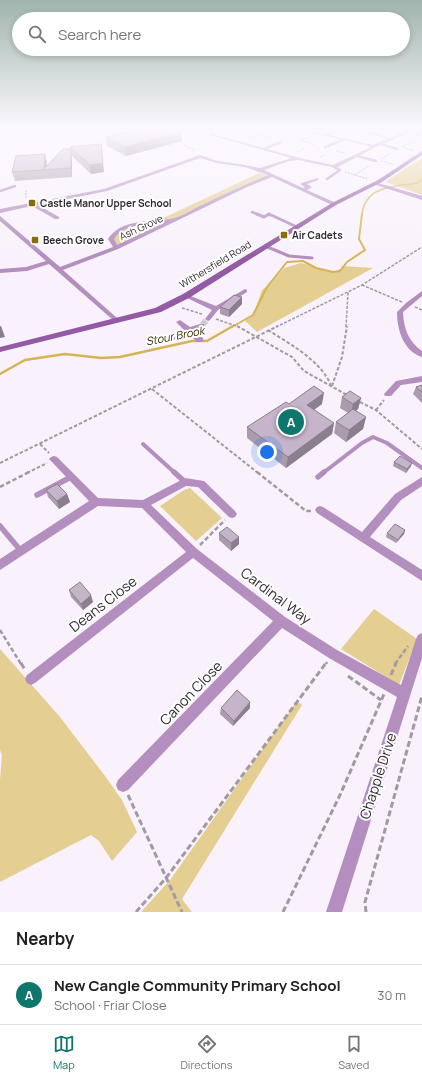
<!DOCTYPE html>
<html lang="en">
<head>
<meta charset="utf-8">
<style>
  :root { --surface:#fff; --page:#f2f2f2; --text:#202124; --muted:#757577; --line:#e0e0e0; --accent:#0f766e }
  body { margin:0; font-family:Manrope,sans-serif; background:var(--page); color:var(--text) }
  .you { position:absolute; left:267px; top:452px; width:14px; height:14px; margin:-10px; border:3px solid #fff; border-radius:50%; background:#1a73e8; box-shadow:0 0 0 6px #1a73e833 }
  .badge { display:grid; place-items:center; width:26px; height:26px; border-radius:50%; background:var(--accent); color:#fff; font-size:13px; font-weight:700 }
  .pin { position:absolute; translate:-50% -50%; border:2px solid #fff; box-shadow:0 1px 4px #0006 }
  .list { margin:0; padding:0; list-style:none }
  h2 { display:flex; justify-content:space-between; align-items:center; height:52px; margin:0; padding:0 16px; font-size:17px }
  h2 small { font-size:13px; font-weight:400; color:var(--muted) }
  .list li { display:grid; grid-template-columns:26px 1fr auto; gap:12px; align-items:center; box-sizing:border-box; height:60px; padding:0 16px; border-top:1px solid var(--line) }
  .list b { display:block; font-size:15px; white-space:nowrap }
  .list p { margin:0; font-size:13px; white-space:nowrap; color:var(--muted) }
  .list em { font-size:13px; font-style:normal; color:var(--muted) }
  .icon { flex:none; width:22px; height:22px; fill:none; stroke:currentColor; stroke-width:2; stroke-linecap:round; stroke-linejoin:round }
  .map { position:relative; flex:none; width:422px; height:912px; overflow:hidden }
  .search { position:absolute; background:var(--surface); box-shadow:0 2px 6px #0003; left:12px; right:12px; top:12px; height:44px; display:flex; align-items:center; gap:10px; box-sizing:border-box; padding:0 14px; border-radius:22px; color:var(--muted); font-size:15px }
  .sheet { height:112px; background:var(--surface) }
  nav { display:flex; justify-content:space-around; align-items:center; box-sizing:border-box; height:56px; border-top:1px solid var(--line); background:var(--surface); font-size:11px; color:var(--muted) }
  nav a { display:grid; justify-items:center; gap:2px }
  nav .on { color:var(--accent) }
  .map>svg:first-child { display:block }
</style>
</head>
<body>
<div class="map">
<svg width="422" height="912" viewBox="0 0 422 912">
  <rect width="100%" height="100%" fill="#f9f2fc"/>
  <g fill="#e4ce91">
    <polygon points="422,158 422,195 386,182 388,180"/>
    <polygon points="259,173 268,176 244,185 173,220 159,220"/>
    <polygon points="157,222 165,223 118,245 114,244 113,236 121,230"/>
    <path d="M301 263C316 266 326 276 341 269L342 266 373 268 257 332 245 321 254 313 262 290 272 282 284 268Z"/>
    <polygon points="190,488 222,518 196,541 160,506 184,490"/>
    <polygon points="374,609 417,639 399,685 341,649"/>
    <polygon points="0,649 60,717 105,776 122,800 137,832 112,861 99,841 91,835 0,882 0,780 2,755 0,750"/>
    <polygon points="297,701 302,705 182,899 192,912 141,912 170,880"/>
  </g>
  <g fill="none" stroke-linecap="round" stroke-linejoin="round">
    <path stroke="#d5b455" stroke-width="1.5" d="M362 215C365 185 394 187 418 183L422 178"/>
    <polyline stroke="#d5b455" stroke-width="2" points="232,327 253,315 267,287 287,262 303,261 316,268 333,272 340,271 347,262 365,250 359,239 362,214"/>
    <polyline stroke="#d5b455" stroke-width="2.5" points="0,374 25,360 65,354 101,358 120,357 192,341 207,341 233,326"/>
    <polyline stroke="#d1cad4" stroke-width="6" stroke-dasharray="6 3" stroke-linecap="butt" points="202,325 208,319"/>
    <g stroke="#a19aa3" stroke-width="1" stroke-dasharray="2 1" stroke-linecap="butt">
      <polyline points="257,135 271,139"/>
      <polyline points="285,135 293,132"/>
      <polyline points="249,139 259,135"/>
      <polyline points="298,139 315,145"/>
      <polyline points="301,140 310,137"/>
      <polyline points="184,145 195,151"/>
      <polyline points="401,147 415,140"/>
      <polyline points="403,147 414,151"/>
      <polyline points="336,151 345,153"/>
      <polyline points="297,152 305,148"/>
      <polyline points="320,157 326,155"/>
      <polyline points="381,159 391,153"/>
      <polyline points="381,161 393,164"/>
      <polyline points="345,172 368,179"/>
      <polyline points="354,175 369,166"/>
      <polyline points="26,190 26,199"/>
    </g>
    <g stroke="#a19aa3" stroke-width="1.5" stroke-dasharray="3 1.5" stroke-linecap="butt">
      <polyline points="362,285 402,302"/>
      <polyline points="415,307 422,310"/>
      <polyline points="182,308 202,314"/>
      <polyline points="216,319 239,327"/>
      <polyline points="276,327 362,285 422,247"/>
      <polyline points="346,327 348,292"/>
    </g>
    <g stroke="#a19aa3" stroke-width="2" stroke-dasharray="3.5 2" stroke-linecap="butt">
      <polyline points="237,326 292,357 304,371 347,395"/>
      <path d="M268 330C291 345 319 359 331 385"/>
      <polyline points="332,386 342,357 347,326"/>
      <polyline points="152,389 258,473"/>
      <polyline points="360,402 376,410 422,449"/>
      <polyline points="376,410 384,400"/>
      <polyline points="40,444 49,453"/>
      <polyline points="0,463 278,326"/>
      <polyline points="27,473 47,463"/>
    </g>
    <g stroke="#a19aa3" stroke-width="2.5" stroke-dasharray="4.5 2.5" stroke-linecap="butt">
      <polyline points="257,472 306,511 311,511"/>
      <polyline points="0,487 29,472"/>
      <polyline points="200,545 225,520"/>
      <polyline points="0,630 21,664"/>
      <polyline points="326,664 327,662"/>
      <polyline points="395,664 408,646"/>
    </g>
    <g stroke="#a19aa3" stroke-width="3" stroke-dasharray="6 3" stroke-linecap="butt">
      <polyline points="21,663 25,670"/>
      <polyline points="391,675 396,663"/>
      <polyline points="348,676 381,700"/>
      <polyline points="128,795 182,912"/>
      <polyline points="136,912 166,878 326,663"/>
      <polyline points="283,912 340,795 384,694"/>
      <polyline points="366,912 365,902 422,696"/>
    </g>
    <g stroke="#b38ebf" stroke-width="2.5">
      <polyline points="326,135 343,129"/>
      <polyline points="417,135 422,133"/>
      <polyline points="381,144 397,149"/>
      <polyline points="325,147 345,139"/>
      <polyline points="264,149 281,142"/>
      <polyline points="357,156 376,161"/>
      <polyline points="327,179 340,170 334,167"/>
      <polyline points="0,191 15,186"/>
      <polyline points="252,212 259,215"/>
      <polyline points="267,215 271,215"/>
    </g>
    <g stroke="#b38ebf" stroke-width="3">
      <polyline points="257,214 264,217 269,214"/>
      <polyline points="269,214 297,227"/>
      <polyline points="265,246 289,256 312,258"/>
    </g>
    <g stroke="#b38ebf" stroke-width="4">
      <polyline points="143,444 175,473"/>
      <polyline points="323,473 362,443 373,437 387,443 422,468"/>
    </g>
    <g stroke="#b38ebf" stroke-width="5.5">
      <polyline points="174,472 185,482"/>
      <polyline points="318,477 324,472"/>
      <polyline points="37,495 71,477"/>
      <polyline points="0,526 21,551"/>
    </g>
    <g fill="#b38ebf" fill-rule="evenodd">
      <path d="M297 129H303L372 145 387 139 354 129H359L390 138 412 129H417L374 148 336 168 298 160 289 161 264 170 303 188 305 187 301 185V183L318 178V180L307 184 312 187 307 190 336 203V205H332L272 177 247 187 118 249 63 270 117 318V320H113L49 264 27 271 0 273V269L26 267 46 261 0 221V216L60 267 113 247 108 239C121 219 149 222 170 219 179 218 190 211 198 207 221 196 244 185 268 175L245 167 217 163 200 158 107 191 38 205 59 217V219H55L32 206 0 213V209L104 189 200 155 218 161 245 165 260 168 292 158 210 135V133L299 158 333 165 369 148V146ZM164 223 117 245 114 239C123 224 149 224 164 223Z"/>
      <polygon points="375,182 422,196 422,200 373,184 373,182"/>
      <polygon points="245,289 247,290 247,292 218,310 210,320 208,321 205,319 212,310 183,296 186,294 188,295 216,306"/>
      <path d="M422 291V296L403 312C404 329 408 341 422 351V357C403 351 397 329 397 312L406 303Z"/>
      <polygon points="180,320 190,327 200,324 204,324 204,326 194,331 203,338 203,342 197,342 188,333 171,341 165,341 165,337 184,330 176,322"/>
      <polygon points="422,376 422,382 401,385 391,396 385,396 384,394 396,381"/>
      <polygon points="54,456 57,457 98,498 143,500 185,478 204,481 235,511 237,514 235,517 232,518 229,517 198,487 186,486 151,505 197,549 285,617 337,650 401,685 416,639 418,635 422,633 422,658 342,912 326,912 397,697 329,658 282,628 128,790 123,792 118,790 116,785 118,780 273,621 193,558 35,683 31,685 27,683 25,679 27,675 186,552 142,508 98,506 0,570 0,559 89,501 51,461 49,459 51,457"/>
      <polygon points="422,477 422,486 401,500 370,537 422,570 422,581 317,513 315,510 317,507 320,506 323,507 362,532 395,494"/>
    </g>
    <polygon fill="#925ba3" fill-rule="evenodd" points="422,151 422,155 382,182 336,205 189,298 161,312 0,352 0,347 155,308 183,294 332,203 378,180"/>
  </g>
  <g fill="#aa9baf">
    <polygon points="181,132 182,141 126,156 107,146 106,137"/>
    <polygon points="70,147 104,172 91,174 72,156"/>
    <polygon points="45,154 47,163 47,166 72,158 72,177 15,181 12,172"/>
    <polygon points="242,297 242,304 229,317 220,314 220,307"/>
    <polygon points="422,385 422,403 413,394 416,387"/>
    <polygon points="342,397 361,398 358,409 356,411 366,417 363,429 346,442 334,433 336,422 348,413 340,408"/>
    <polygon points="289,404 322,404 314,410 334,423 332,434 286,468 247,438 247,427"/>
    <polygon points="394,462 411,466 406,473 393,466"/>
    <polygon points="46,490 67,494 70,502 59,509 48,497"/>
    <polygon points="405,530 404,534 396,543 386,537 387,533"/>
    <polygon points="219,533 239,537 239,544 231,551 219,540"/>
    <polygon points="69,590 93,602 83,610 71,597"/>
    <polygon points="221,708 250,708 233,726 220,714"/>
  </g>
  <g fill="#8b7e8e">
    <polygon points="181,132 182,141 126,156 125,147"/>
    <polygon points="101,144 104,172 91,174 90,165"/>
    <polygon points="71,149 72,158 72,177 71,168"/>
    <polygon points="45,154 47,163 46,170 44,170"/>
    <polygon points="242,297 242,304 229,317 229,310"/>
    <polygon points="0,326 1,326 5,337 0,338"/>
    <polygon points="324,393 322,404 305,416 307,405"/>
    <polygon points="361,398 358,409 351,415 353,404"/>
    <polygon points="366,417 363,429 346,442 349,430"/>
    <polygon points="334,423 332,434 286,468 288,457"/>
    <polygon points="412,463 411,466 406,473 407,469"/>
    <polygon points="67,494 70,502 59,509 57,501"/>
    <polygon points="405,530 404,534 396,543 398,540"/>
    <polygon points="239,537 239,544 231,551 231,543"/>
    <polygon points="91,595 93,602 83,610 81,604"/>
    <polygon points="250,702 250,708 233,726 234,721"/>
  </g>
  <g fill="#c6b4cb" stroke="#8b7e8e">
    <polygon points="141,129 173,129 181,132 125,147 106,137"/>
    <polygon points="101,144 103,163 90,165 70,147"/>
    <polygon points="63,149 71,149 71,168 12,172 16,156 45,154 44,169"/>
    <polygon points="234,295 242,297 229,310 220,307"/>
    <polygon points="422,385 422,392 416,387"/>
    <polygon points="314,386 324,393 307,405 334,423 288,457 247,427 286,402 289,404"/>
    <polygon points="350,391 361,398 353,404 342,397"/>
    <polygon points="353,409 366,417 349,430 336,422"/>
    <polygon points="400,456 412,463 407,469 394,462"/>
    <polygon points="57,484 67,494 57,501 46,490"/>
    <polygon points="395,524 405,530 398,540 387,533"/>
    <polygon points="227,527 239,537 231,543 219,533"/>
    <polygon points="80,582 91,595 81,604 69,590"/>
    <polygon points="237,690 250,702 234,721 221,708"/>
  </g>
  <linearGradient id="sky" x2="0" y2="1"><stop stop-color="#a0b4ad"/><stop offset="0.5" stop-color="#fcf9fe"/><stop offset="1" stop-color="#fcf9fe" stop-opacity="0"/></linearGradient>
  <rect width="422" height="256" fill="url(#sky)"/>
  <g fill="#896d0d" stroke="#fff" stroke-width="1.5">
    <rect x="28" y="199" width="8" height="8" rx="2"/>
    <rect x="280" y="231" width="8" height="8" rx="2"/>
    <rect x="31" y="236" width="8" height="8" rx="2"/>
  </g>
  <g text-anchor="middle" stroke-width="4" stroke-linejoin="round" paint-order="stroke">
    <g font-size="10" font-weight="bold" fill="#302932" stroke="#fff" text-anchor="start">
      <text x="40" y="207">Castle Manor Upper School</text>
      <text x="292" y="239">Air Cadets</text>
      <text x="43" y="244">Beech Grove</text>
    </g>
    <g font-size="10" fill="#302932" stroke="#fff">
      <text transform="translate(141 227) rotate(-25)" y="4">Ash Grove</text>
      <text transform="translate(215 264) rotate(-31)" y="4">Withersfield Road</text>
    </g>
    <g font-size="11" font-style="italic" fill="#3b2e03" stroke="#fff">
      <text transform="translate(175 336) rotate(-11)" y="4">Stour Brook</text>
    </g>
    <g font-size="14" fill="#302932" stroke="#fff">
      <text transform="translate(276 596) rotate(37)" y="5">Cardinal Way</text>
      <text transform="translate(103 604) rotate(-38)" y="5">Deans Close</text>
      <text transform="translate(191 693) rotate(-46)" y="5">Canon Close</text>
      <text transform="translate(378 776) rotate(-72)" y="5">Chapple Drive</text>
    </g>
  </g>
</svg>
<div class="you"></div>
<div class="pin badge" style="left:291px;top:422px">A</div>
<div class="search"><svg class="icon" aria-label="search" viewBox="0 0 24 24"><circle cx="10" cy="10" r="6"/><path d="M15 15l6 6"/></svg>Search here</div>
</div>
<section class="sheet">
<h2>Nearby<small></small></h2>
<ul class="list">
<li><span class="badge">A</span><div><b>New Cangle Community Primary School</b><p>School · Friar Close</p></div><em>30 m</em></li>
</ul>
</section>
<nav>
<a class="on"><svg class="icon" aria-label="map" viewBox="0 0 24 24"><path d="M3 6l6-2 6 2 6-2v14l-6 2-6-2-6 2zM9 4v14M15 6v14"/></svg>Map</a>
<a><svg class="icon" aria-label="directions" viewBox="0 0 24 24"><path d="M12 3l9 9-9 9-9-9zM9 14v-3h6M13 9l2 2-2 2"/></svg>Directions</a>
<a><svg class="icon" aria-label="saved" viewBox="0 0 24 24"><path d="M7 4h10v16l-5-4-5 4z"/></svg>Saved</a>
</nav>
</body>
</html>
